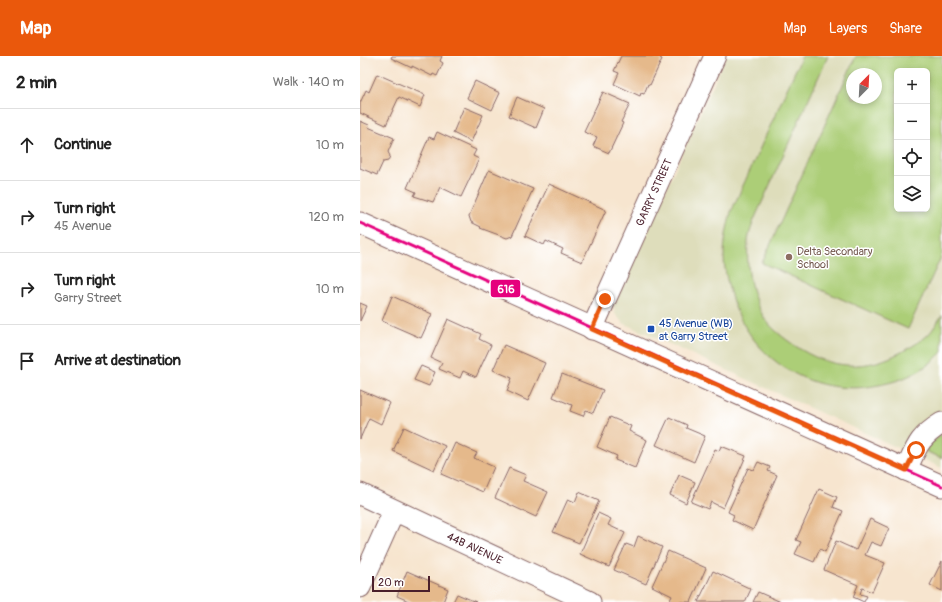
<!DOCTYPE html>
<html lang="en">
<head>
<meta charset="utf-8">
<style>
  :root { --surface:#fff; --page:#f6f6f6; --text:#222; --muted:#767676; --line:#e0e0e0; --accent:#ea580c }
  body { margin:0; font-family:Pangolin,sans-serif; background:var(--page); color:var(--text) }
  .controls { position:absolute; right:12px; top:12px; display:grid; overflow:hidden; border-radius:6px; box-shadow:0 2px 6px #0003 }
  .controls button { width:36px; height:36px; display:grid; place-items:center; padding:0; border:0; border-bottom:1px solid var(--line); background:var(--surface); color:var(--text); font:20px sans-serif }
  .compass { position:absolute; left:486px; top:12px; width:36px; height:36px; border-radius:50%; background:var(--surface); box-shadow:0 2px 6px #0003; rotate:24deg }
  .scale { position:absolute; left:12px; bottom:10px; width:58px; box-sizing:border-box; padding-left:4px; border:2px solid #4a1f2b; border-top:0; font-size:11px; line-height:14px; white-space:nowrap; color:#4a1f2b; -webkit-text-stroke:3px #fff; paint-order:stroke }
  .stop { position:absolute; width:12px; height:12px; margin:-9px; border:3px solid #ea580c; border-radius:50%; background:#fff }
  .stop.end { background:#ea580c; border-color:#fff; box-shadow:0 1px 4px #0008 }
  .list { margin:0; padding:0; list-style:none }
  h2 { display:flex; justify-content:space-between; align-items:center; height:52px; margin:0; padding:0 16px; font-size:17px }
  h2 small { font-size:13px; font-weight:400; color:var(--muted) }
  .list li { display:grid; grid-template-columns:26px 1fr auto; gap:12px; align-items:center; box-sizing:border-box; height:72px; padding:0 16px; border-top:1px solid var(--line) }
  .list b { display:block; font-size:15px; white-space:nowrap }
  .list p { margin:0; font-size:13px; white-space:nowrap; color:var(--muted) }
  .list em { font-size:13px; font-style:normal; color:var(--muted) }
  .icon { flex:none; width:22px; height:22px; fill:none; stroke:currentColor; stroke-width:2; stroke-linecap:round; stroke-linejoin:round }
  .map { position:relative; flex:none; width:582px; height:546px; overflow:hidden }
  header { display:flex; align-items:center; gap:24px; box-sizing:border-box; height:56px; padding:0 20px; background:var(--accent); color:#fff }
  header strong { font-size:19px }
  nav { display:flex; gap:22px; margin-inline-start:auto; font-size:14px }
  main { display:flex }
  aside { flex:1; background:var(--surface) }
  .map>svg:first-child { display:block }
</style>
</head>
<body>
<header>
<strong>Map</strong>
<nav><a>Map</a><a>Layers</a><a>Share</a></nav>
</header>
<main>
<aside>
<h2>2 min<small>Walk · 140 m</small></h2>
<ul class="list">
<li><svg class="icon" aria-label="ahead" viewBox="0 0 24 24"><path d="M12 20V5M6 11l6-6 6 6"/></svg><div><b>Continue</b></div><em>10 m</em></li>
<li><svg class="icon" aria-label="right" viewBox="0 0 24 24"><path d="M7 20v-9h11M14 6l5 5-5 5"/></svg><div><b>Turn right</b><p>45 Avenue</p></div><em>120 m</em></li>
<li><svg class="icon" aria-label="right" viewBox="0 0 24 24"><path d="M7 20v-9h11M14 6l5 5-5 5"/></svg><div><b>Turn right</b><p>Garry Street</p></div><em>10 m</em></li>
<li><svg class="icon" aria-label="arrive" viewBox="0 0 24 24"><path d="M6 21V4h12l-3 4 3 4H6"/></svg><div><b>Arrive at destination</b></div></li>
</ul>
</aside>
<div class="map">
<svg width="582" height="546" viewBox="0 0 582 546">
  <rect width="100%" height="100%" fill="#fff"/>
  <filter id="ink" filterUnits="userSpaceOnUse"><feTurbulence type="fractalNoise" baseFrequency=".025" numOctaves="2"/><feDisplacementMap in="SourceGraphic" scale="8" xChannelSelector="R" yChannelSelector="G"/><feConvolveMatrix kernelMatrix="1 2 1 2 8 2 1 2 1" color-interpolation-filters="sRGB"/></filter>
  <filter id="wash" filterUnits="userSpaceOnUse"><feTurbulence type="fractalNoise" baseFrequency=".012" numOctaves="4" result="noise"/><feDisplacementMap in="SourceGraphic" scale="16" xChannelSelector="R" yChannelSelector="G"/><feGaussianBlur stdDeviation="0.9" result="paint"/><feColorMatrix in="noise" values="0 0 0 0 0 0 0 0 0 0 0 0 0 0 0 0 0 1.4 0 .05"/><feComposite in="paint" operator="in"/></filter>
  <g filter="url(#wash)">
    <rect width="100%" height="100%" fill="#f7e5cf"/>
    <path fill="#deddbb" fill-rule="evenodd" d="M366 0H582V412L263 267 255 258 254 249ZM537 15H567V153H537ZM492 18H516V42H492Z"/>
    <g fill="#acce77" stroke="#7b7651" fill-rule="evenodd">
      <path d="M442 0H468L394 164C392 171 388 179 388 187 386 211 391 242 405 263 413 274 424 282 434 289 470 314 507 316 545 294 553 290 561 285 568 279 573 274 578 265 582 259V296C564 315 545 324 519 329 448 344 383 298 368 228 366 219 364 210 364 201 364 186 367 171 371 156Z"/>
      <path d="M496 0H582V199L548 273 402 207ZM537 15H567V153H537ZM492 18H516V42H492Z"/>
      <polygon points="582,378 582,402 567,396 566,392"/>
    </g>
    <g id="blocks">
      <g fill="#e5b98b">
        <polygon points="32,0 82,0 80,5 83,7 77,20 73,18 72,20 52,10 52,12 31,2"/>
        <polygon points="261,0 301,0 300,2 302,3 290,29 288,28 284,38 281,37 280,40 254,28 259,17 254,15"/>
        <polygon points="17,18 65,39 60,51 39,41 26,69 0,57 0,47 6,34 9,36"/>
        <polygon points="115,25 140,37 132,54 107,42"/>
        <polygon points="243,36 270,48 261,66 263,67 249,97 233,90 237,81 224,76"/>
        <polygon points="157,41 184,53 176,72 149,60"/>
        <polygon points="104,51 123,59 111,86 93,77"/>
        <polygon points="0,65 9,69 8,71 34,82 28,96 30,100 28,105 23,106 17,119 0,112"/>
        <polygon points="77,76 116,94 113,100 119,103 101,141 80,131 73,146 54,140 56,136 47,132 69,81 74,83"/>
        <polygon points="129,114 173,133 152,180 147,182 120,172 121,171 111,166 109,160"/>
        <polygon points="189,128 246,154 222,206 201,197 203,193 186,185 184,189 165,180"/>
        <polygon points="32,240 72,258 61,282 22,265"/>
        <polygon points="0,247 7,250 0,265"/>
        <polygon points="88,263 121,278 119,283 131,289 116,321 103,315 100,322 79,313 82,307 71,302"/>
        <polygon points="144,289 185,307 168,345 147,335 152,322 133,314"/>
        <polygon points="61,310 75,316 69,330 54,324"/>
        <polygon points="202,318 243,334 233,357 226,354 223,360 210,355 212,349 193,341"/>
        <polygon points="0,334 30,347 21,368 9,362 0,383"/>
        <polygon points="250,361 271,370 269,375 287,384 275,412 255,404 257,400 237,391"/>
        <polygon points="309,361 327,369 326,372 345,380 334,406 296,389"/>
        <polygon points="44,371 85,390 74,414 33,395"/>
        <polygon points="95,387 117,397 114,402 134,411 123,436 81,418"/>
        <polygon points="361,390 386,400 363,452 351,446 348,453 331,446 355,393 359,395"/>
        <polygon points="398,406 410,411 408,415 417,419 393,474 372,464 374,459 368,456 388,412 394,414"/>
        <polygon points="149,412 166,419 163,425 188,436 176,461 135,442"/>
        <polygon points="319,419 335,426 326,447 310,439"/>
        <polygon points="459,433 477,441 473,451 483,455 465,496 460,493 454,506 435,498 441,486 436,484"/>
        <polygon points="219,436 239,445 219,487 193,476 208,443 215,446"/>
        <polygon points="238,457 251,463 248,469 265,477 249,511 220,498"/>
        <polygon points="510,463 529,472 521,490 511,486 505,499 525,507 512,536 502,532 500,538 507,540 504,546 493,541 498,529 464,514 476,485 496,494"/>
        <polygon points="278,480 302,491 286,528 254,514 266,488 274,491"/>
        <polygon points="308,495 346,512 331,546 314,546 310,544 312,540 292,530"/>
        <polygon points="582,505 582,535 570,529"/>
        <polygon points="47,515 88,533 83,546 51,546 37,540"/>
        <polygon points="353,515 391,533 385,546 338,546"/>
        <polygon points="398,536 421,546 393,546"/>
        <polygon points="97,538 116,546 93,546"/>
      </g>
    </g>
  </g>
  <g filter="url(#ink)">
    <use href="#blocks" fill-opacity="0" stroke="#876464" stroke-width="1"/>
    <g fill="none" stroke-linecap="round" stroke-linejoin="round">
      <defs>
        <g id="minor">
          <polyline points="0,167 582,430"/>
          <path id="s1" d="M232 273 355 0"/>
          <path d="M546 414C557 390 559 381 582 367"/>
          <path id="s2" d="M0 438 230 546"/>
          <polyline points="0,531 34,455"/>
        </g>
      </defs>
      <use href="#minor" stroke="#876464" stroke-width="23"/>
      <use href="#minor" stroke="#fff" stroke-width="21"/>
      <defs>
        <polyline id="bus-1" points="0,167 582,430"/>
      </defs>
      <use href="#bus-1" stroke="#fff" stroke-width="6"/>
      <use href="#bus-1" stroke="#e5007d" stroke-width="3"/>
    </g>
  </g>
  <g fill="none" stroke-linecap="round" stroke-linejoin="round" filter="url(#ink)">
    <polyline stroke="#ea580c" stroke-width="5" points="245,243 232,273 546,414 556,394"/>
  </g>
  <circle fill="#8d6e63" stroke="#fff" stroke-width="1.5" cx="429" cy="201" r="4"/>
  <rect fill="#1a4fb4" stroke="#fff" stroke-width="1.5" x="287" y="269" width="8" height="8" rx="2"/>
  <g text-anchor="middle" stroke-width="3" stroke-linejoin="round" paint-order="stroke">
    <g font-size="11" fill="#4a1f2b" stroke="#fff">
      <text dy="4" stroke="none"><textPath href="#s1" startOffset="150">GARRY STREET</textPath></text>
      <text dy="4" stroke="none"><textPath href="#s2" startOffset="127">44B AVENUE</textPath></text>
    </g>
    <g font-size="11" fill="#785e54" stroke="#fff" text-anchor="start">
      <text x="437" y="199">Delta Secondary<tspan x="437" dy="13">School</tspan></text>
    </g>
    <g font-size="11" fill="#164399" stroke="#fff" text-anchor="start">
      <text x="299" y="271">45 Avenue (WB)<tspan x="299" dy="13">at Garry Street</tspan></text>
    </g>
  </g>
  <rect stroke="#fff" stroke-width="1.5" x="130" y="223" width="31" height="19" rx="4" fill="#e5007d"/>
  <g font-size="11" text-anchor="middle" font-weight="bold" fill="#fff">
    <text x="146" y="237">616</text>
  </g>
</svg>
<div class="controls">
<button>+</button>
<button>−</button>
<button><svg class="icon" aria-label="locate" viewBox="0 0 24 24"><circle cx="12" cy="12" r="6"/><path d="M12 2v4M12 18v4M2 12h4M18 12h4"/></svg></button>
<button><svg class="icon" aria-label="layers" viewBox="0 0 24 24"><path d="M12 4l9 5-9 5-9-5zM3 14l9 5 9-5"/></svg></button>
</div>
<svg class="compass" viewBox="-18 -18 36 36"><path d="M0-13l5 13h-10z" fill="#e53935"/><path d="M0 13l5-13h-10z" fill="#767676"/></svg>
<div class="scale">20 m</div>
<div class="stop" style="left:556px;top:394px"></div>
<div class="stop end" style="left:245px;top:243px"></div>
</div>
</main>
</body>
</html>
